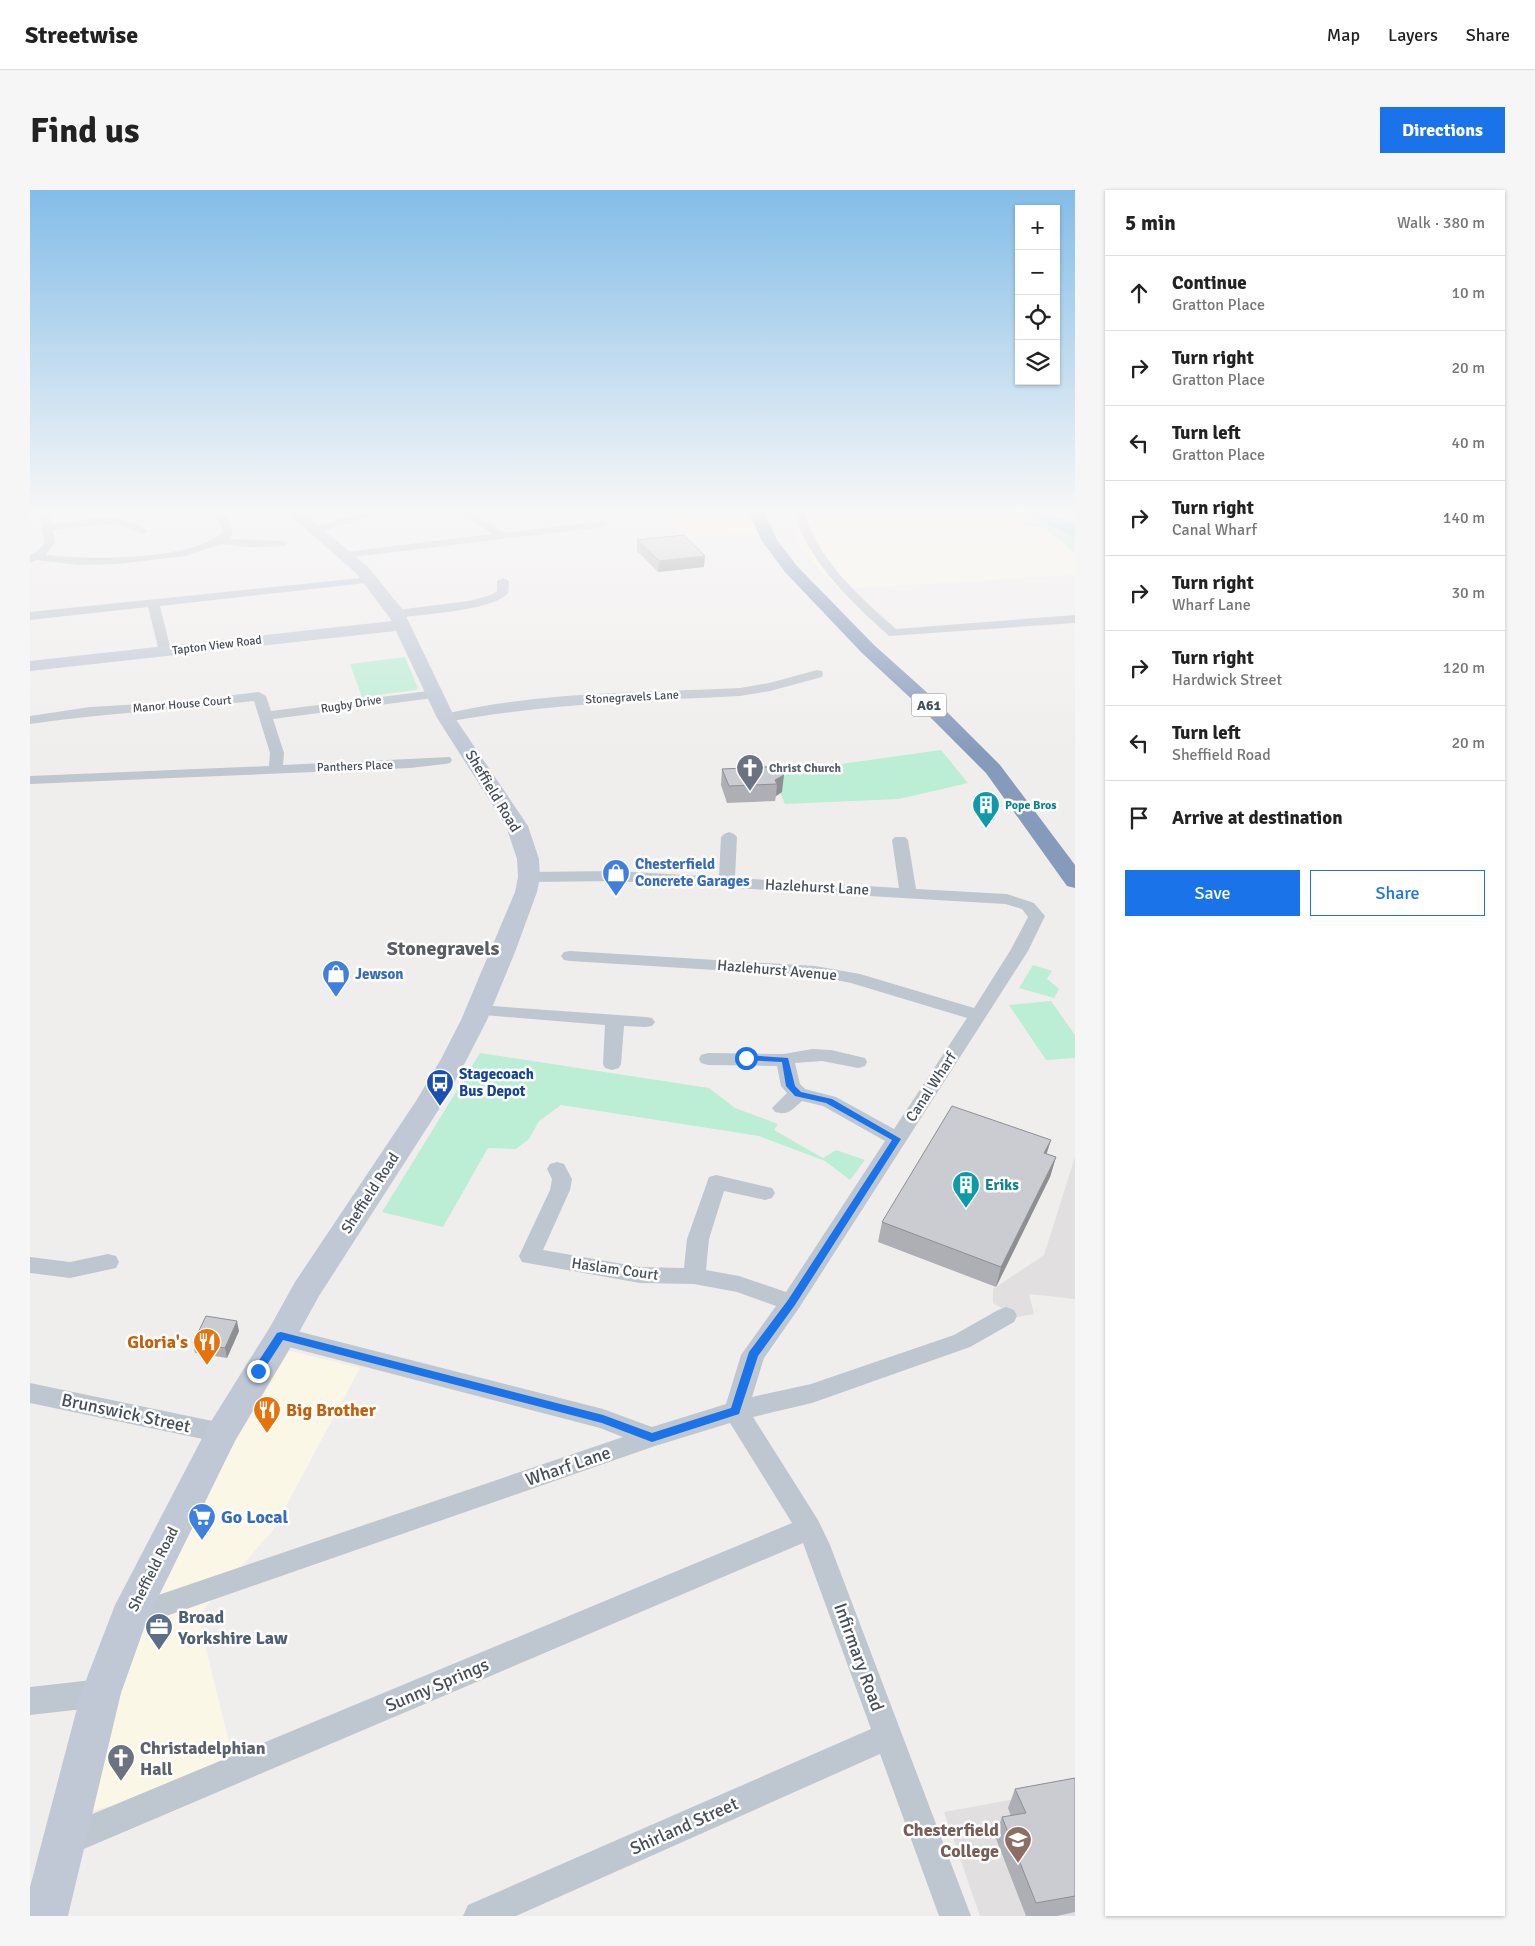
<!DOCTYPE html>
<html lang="en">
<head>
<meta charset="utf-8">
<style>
  :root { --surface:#fff; --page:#f6f6f6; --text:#222; --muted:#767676; --line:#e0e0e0; --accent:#1a73e8 }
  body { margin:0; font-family:Signika,sans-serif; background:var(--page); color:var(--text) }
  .controls { position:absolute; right:15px; top:15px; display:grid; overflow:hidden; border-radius:0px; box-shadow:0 1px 4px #0004 }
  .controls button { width:45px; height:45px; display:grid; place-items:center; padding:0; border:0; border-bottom:1px solid var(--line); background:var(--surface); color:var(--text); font:25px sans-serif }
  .stop { position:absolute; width:15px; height:15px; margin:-11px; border:4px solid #1a73e8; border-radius:50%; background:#fff }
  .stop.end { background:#1a73e8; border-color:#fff; box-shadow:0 1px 5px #0008 }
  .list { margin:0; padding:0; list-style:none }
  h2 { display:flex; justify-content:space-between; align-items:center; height:65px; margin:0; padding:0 20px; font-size:21px }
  h2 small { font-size:16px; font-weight:400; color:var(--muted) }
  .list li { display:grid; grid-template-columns:32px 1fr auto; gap:15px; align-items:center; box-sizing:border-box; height:75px; padding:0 20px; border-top:1px solid var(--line) }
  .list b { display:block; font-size:19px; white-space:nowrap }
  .list p { margin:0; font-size:16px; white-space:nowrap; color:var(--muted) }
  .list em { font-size:16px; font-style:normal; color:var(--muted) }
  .actions { display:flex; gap:10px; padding:15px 20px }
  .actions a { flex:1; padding:11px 0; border:1px solid var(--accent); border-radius:0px; text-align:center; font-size:18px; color:var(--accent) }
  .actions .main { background:var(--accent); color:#fff }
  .icon { flex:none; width:28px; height:28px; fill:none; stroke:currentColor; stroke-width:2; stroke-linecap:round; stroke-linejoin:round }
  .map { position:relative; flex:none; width:1045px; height:1726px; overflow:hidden; border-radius:0px }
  header { display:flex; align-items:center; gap:30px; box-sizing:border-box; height:70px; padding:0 25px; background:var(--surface); border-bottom:1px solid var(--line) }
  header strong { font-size:24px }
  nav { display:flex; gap:28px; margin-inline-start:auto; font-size:18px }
  .intro { display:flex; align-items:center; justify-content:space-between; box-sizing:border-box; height:120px; padding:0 30px }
  h1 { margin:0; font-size:35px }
  .button { padding:12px 22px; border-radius:0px; background:var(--accent); color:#fff; font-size:18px; font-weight:700 }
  main { display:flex; gap:30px; padding:0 30px }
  aside { flex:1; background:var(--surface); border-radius:0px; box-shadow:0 1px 4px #0004 }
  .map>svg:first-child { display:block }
</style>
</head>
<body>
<header>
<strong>Streetwise</strong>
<nav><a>Map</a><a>Layers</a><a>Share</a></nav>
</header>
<div class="intro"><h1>Find us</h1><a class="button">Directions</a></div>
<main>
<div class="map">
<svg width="1045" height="1726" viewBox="0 0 1045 1726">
  <rect width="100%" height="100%" fill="#f0eeed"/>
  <g fill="#fbf7e6">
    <polygon points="279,321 336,321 292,333"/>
    <polygon points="620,321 720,321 730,342 657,348"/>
    <polygon points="757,321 975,321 997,336 1015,338 1045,363 1045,385 809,399 787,377 769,355"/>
    <polygon points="260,1161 330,1178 243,1340 168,1426 203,1569 111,1609 51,1623 102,1449 250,1165"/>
  </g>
  <g fill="#e1dfdf">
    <polygon points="1045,967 1045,1109 999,1104 1004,1124 987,1127 963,1113 963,1099 1014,1065"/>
    <polygon points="1045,1598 1045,1726 950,1726 914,1622"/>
  </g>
  <g fill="#bcedd5">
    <polygon points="975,321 1025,321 1045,331 1045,363 1015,338 997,336"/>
    <polygon points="375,467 388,498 386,500 332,507 320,474"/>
    <polygon points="911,560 938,593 869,609 755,614 748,598 739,593 711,594 707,576 811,574"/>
    <polygon points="1003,775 1022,781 1017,789 1029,799 1024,808 989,798"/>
    <polygon points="1021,811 1045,845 1045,868 1016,870 979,815"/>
    <polygon points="450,863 679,898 705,918 748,934 744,940 793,968 806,960 835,970 820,990 795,971 729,946 531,915 509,931 499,949 486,959 458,958 413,1037 352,1022"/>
  </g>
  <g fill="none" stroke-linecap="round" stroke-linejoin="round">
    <polygon fill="#8bcae8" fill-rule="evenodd" points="1038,321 1045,321 1045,326"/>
    <polygon fill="#8bcae8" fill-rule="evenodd" points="994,321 1016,321 1045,335 1045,347 997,325"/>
    <g fill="#bec6cf" fill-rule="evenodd">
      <path d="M8 321H18L21 334C47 331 97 319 117 341L112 344 99 338 80 334 23 340 25 352 16 365C56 370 163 371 193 342L189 331 179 321H191L199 331 203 343 198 349C210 350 254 349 259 353L254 356 220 357 191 354 155 366 87 374 49 375 7 370 0 373V365L8 361 15 352Z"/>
      <polygon points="338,321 354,321 353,323 288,342 284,343 279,340 280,338"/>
      <polygon points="428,321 440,321 475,343 572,331 577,334 572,337 315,368 310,365 315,362 462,344"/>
      <path d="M769 321H779L775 326C792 374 829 406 866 439L1045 425V433L859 446C821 411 782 376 765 326Z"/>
      <polygon points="341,387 345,388 347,390 345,392 130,416 141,461 135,465 129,461 118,417 0,430 0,422"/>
      <path d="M473 388 479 391 478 403C463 421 392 424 367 428L361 424 367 420 439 411 461 405 467 401V391Z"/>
      <path d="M787 480 792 481 793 484 792 487 740 501 710 506C611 511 513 514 416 532L409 528 411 525C508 501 611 503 710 498L739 493Z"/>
      <path d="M406 500 411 501 413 504 411 507 243 529 254 563 253 575 420 567 422 570 420 573 415 574 380 578 0 594V586L239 576 240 563 224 511C149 520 74 523 0 534V526L60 517 146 512 229 502 236 506 241 521Z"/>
      <path d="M699 642 704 644 707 647 705 688 869 698 862 650 865 647H875L878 650 886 699 977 704 1004 713 1015 726 998 761 957 825 769 1118 734 1168 722 1207 781 1194 924 1145 968 1120 976 1117 984 1120 987 1126 984 1132 940 1157 782 1213 723 1227 788 1330 800 1355 941 1726H909L850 1564 486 1726H433L438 1715 841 1539 773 1353 35 1667 24 1662 19 1651 24 1640 762 1333 700 1233 625 1256 99 1439 89 1436 85 1427 89 1418 99 1415 593 1247 570 1238 251 1155 243 1152 239 1146 243 1140 251 1137 573 1219 622 1237 696 1214 711 1165 746 1116 707 1102 664 1094 610 1093 492 1072 489 1066 520 1000 522 989 517 979 520 974 527 972 534 974 542 989 540 1000 513 1060 610 1077 654 1078 657 1049 679 987 686 985 742 998 745 1003 742 1008 735 1010 694 1001 679 1049 676 1080 709 1086 756 1102 855 951 793 916 772 911C763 919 758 926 745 922L742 918 757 903 751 896 747 876 678 875 671 873 669 869 671 865 678 863 754 864 782 859 801 860 835 868 837 872 835 876 828 878 792 871 765 873 770 894 775 899 806 907 864 939 937 828 821 793 785 786 540 771 534 770 531 766 534 762 540 761 785 776 830 784 944 818 980 761 998 727 992 719 975 714 585 691 499 692 493 690 491 687 493 684 499 682 585 681 689 687 691 647 694 644Z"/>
      <polygon points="448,815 616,827 622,828 625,832 622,836 616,837 594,836 591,874 589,878 582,880 575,878 573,874 575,835 442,824 439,820 442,816"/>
      <polygon points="78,1064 86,1066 89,1072 86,1078 40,1088 0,1083 0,1067 40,1072"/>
      <polygon points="0,1193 192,1233 201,1236 204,1243 201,1250 192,1253 0,1213"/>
      <polygon points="71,1489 81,1493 85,1503 81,1513 71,1517 0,1525 0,1497"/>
    </g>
    <polygon fill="#c0c8d6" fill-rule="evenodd" points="255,321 271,321 338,377 373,420 425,528 498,636 509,669 510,687 507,702 485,762 457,830 437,869 413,913 289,1106 262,1155 205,1251 117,1430 91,1503 38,1726 0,1726 0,1697 51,1503 85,1415 180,1233 240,1137 265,1092 386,911 411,869 431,830 485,702 488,687 487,669 476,636 407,528 366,441 0,481 0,471 362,431 326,383"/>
    <polygon fill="#869abb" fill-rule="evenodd" points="718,321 734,321 747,350 767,376 844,455 902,507 970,575 1045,675 1045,698 1037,696 956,583 888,515 832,463 755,382 732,351"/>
  </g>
  <g fill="#aeafb5">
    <polygon points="607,350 674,377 628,382 607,361"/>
    <polygon points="736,577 752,602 746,606 745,611 697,613 691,595 692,579"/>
    <polygon points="1017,964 1026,967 1020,987 966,1097 848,1052 852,1032"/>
    <polygon points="209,1141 197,1168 165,1163 163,1153"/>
    <polygon points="1045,1588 1045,1722 1027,1726 996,1726 965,1646 972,1627 981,1626 978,1618 985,1599"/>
  </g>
  <g fill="#8d8f93">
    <polygon points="675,366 674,377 628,382 629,371"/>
    <polygon points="754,585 752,602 746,606 747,594 745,590"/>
    <polygon points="1021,950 1015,969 1014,963"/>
    <polygon points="1026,967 1020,987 966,1097 971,1077"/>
    <polygon points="207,1131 209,1141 197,1168 195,1158"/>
  </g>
  <g fill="#caccd2" stroke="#8d8f93">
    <polygon points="654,345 675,366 629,371 607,350"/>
    <polygon points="736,577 742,578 744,581 754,585 745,590 747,594 699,596 692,579"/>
    <polygon points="922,916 1021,950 1014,963 1026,967 971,1077 852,1032"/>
    <polygon points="176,1126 207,1131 195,1158 163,1153"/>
    <polygon points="1045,1588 1045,1706 1006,1713 972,1627 996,1623 985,1599"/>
  </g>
  <linearGradient id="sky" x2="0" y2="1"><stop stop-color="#83bde8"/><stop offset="0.57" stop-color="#f8f7f7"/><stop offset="1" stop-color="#f8f7f7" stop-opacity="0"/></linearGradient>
  <rect width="1045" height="563" fill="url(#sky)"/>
  <polygon fill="#1a73e8" points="716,865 758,868 765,896 771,902 802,909 871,949 765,1115 728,1166 709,1224 622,1252 572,1233 253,1150 231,1184 224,1184 223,1181 224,1178 247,1143 251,1142 573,1225 622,1243 701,1218 719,1162 758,1110 862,950 796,913 765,906 756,896 752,872 713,870 712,868"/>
  <defs>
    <symbol id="church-pin" viewBox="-11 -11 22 30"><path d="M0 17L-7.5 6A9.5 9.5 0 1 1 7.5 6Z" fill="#6b7280" stroke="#fff"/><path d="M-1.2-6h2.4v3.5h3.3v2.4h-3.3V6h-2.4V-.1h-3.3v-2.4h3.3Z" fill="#fff"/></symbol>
    <symbol id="building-pin" viewBox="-11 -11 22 30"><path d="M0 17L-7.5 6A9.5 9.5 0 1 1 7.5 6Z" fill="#0f9aa8" stroke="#fff"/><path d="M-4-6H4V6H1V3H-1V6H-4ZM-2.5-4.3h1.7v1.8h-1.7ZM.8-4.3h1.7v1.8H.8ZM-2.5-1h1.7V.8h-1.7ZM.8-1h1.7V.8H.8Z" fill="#fff"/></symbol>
    <symbol id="shop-pin" viewBox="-11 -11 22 30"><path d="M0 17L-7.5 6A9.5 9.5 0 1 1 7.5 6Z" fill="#3f7fe0" stroke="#fff"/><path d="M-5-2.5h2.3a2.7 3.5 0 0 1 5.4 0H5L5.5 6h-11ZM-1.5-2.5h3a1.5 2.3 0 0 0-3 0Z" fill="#fff"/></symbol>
    <symbol id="bus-pin" viewBox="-11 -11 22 30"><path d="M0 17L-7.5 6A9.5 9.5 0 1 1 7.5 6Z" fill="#1a4fb4" stroke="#fff"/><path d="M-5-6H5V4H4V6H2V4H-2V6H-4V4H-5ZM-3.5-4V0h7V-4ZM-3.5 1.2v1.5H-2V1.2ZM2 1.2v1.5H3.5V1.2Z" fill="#fff"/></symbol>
    <symbol id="restaurant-pin" viewBox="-11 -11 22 30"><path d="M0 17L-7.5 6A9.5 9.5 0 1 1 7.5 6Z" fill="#e8710a" stroke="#fff"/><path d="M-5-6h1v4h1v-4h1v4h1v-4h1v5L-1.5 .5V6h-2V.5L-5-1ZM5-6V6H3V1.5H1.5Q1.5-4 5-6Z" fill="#fff"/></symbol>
    <symbol id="supermarket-pin" viewBox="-11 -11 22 30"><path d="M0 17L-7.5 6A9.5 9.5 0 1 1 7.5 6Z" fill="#3f7fe0" stroke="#fff"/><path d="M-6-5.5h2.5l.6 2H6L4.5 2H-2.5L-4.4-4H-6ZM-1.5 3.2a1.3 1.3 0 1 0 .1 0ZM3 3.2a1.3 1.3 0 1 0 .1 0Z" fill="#fff"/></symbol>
    <symbol id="office-pin" viewBox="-11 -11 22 30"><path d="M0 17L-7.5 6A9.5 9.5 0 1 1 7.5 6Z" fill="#5c6f8a" stroke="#fff"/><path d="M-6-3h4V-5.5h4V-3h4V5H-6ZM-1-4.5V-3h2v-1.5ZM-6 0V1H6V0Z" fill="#fff"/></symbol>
    <symbol id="university-pin" viewBox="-11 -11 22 30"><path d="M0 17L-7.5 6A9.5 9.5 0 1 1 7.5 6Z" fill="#8d6e63" stroke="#fff"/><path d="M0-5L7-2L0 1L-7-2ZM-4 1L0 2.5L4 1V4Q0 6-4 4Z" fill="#fff"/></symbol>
  </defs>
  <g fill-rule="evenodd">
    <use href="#church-pin" x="704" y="562" width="32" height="43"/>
    <use href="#building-pin" x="940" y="599" width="32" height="43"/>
    <use href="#shop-pin" x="570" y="667" width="32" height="43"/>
    <use href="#shop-pin" x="290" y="768" width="32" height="43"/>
    <use href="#bus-pin" x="394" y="877" width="32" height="43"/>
    <use href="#building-pin" x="920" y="979" width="32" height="43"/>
    <use href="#restaurant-pin" x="161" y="1136" width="32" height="43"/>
    <use href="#restaurant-pin" x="221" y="1204" width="32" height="43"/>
    <use href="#supermarket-pin" x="156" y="1311" width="32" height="43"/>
    <use href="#office-pin" x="113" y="1421" width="32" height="43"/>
    <use href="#church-pin" x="75" y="1552" width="32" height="43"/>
    <use href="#university-pin" x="972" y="1634" width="32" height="43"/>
  </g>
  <g text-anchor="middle" stroke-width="5" stroke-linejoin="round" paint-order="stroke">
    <g font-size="12" fill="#464e5a" stroke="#fff">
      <text transform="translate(187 455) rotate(-7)" y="4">Tapton View Road</text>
      <text transform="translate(602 507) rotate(-3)" y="4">Stonegravels Lane</text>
      <text transform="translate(152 514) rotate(-5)" y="4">Manor House Court</text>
      <text transform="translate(321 514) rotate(-9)" y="4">Rugby Drive</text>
      <text transform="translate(325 576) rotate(-2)" y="4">Panthers Place</text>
    </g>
    <g font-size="12" font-weight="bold" fill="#5b616d" stroke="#fff" text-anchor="start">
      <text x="739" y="582">Christ Church</text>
    </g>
    <g font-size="12" font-weight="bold" fill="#0d838f" stroke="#fff" text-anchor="start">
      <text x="975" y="619">Pope Bros</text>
    </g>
    <rect fill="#fff" stroke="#7e838c" stroke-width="1" x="881.5" y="503.5" width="35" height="23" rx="4"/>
    <g font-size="14" font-weight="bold" fill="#464e5a">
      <text x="899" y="520">A61</text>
    </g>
    <g font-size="15" fill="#464e5a" stroke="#fff">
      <text transform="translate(463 601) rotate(59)" y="5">Sheffield Road</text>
      <text transform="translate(787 697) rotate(3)" y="5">Hazlehurst Lane</text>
      <text transform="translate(747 780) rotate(5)" y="5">Hazlehurst Avenue</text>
      <text transform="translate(901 897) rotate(-57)" y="5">Canal Wharf</text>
      <text transform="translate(340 1003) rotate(-57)" y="5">Sheffield Road</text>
      <text transform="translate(585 1079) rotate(8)" y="5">Haslam Court</text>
      <text transform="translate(123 1379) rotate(-63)" y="5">Sheffield Road</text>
    </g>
    <g font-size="15" font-weight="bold" fill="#366cbe" stroke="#fff" text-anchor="start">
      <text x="605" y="679">Chesterfield<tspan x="605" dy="17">Concrete Garages</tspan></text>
      <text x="325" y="789">Jewson</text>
    </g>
    <g font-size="15" font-weight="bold" fill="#164399" stroke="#fff" text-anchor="start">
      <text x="429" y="889">Stagecoach<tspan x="429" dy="17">Bus Depot</tspan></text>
    </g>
    <g font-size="15" font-weight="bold" fill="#0d838f" stroke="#fff" text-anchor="start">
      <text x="955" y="1000">Eriks</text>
    </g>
    <g font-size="18" font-weight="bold" fill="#c56008" stroke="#fff" text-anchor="end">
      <text x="158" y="1158">Gloria's</text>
      <text x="256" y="1226" text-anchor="start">Big Brother</text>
    </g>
    <g font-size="18" fill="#464e5a" stroke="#fff">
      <text transform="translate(96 1223) rotate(12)" y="6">Brunswick Street</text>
      <text transform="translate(538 1276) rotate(-19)" y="6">Wharf Lane</text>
      <text transform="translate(829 1467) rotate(70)" y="6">Infirmary Road</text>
      <text transform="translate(407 1495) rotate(-23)" y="6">Sunny Springs</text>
      <text transform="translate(654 1636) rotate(-24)" y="6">Shirland Street</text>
    </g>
    <g font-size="18" font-weight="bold" fill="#366cbe" stroke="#fff" text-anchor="start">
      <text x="191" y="1333">Go Local</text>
    </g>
    <g font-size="18" font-weight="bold" fill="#4e5e75" stroke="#fff" text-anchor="start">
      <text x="148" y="1433">Broad<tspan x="148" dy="21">Yorkshire Law</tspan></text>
    </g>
    <g font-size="18" font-weight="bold" fill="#5b616d" stroke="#fff" text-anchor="start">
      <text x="110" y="1564">Christadelphian<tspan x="110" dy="21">Hall</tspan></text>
    </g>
    <g font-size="18" font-weight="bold" fill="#785e54" stroke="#fff" text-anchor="end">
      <text x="969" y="1646">Chesterfield<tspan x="969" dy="21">College</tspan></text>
    </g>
    <g font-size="20" font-weight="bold" fill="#5a5d62" stroke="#fff">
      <text x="413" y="765">Stonegravels</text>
    </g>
  </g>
</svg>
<div class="controls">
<button>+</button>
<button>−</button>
<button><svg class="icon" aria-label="locate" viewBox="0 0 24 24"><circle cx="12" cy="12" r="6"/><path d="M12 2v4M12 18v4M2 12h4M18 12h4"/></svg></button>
<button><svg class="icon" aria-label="layers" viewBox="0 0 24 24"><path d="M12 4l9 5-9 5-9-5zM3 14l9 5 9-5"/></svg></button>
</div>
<div class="stop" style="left:716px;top:868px"></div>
<div class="stop end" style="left:228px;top:1181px"></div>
</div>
<aside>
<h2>5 min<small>Walk · 380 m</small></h2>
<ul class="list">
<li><svg class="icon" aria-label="ahead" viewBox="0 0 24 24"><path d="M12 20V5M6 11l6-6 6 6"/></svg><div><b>Continue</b><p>Gratton Place</p></div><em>10 m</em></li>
<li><svg class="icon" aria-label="right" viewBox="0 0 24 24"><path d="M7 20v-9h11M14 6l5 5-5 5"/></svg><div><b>Turn right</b><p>Gratton Place</p></div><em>20 m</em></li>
<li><svg class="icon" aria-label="left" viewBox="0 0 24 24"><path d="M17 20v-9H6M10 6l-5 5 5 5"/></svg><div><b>Turn left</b><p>Gratton Place</p></div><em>40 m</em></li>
<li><svg class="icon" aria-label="right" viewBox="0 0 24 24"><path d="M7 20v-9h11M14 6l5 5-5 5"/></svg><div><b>Turn right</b><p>Canal Wharf</p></div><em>140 m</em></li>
<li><svg class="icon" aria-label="right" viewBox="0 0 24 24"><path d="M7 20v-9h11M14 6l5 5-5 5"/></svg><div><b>Turn right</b><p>Wharf Lane</p></div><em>30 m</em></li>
<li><svg class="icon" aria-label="right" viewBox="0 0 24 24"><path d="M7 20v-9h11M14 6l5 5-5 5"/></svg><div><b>Turn right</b><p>Hardwick Street</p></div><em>120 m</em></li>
<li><svg class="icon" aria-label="left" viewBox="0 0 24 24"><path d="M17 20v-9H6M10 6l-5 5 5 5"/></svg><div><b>Turn left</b><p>Sheffield Road</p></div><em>20 m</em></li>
<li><svg class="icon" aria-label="arrive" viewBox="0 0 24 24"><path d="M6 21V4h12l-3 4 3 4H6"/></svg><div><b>Arrive at destination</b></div></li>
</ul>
<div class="actions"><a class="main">Save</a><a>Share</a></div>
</aside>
</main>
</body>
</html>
